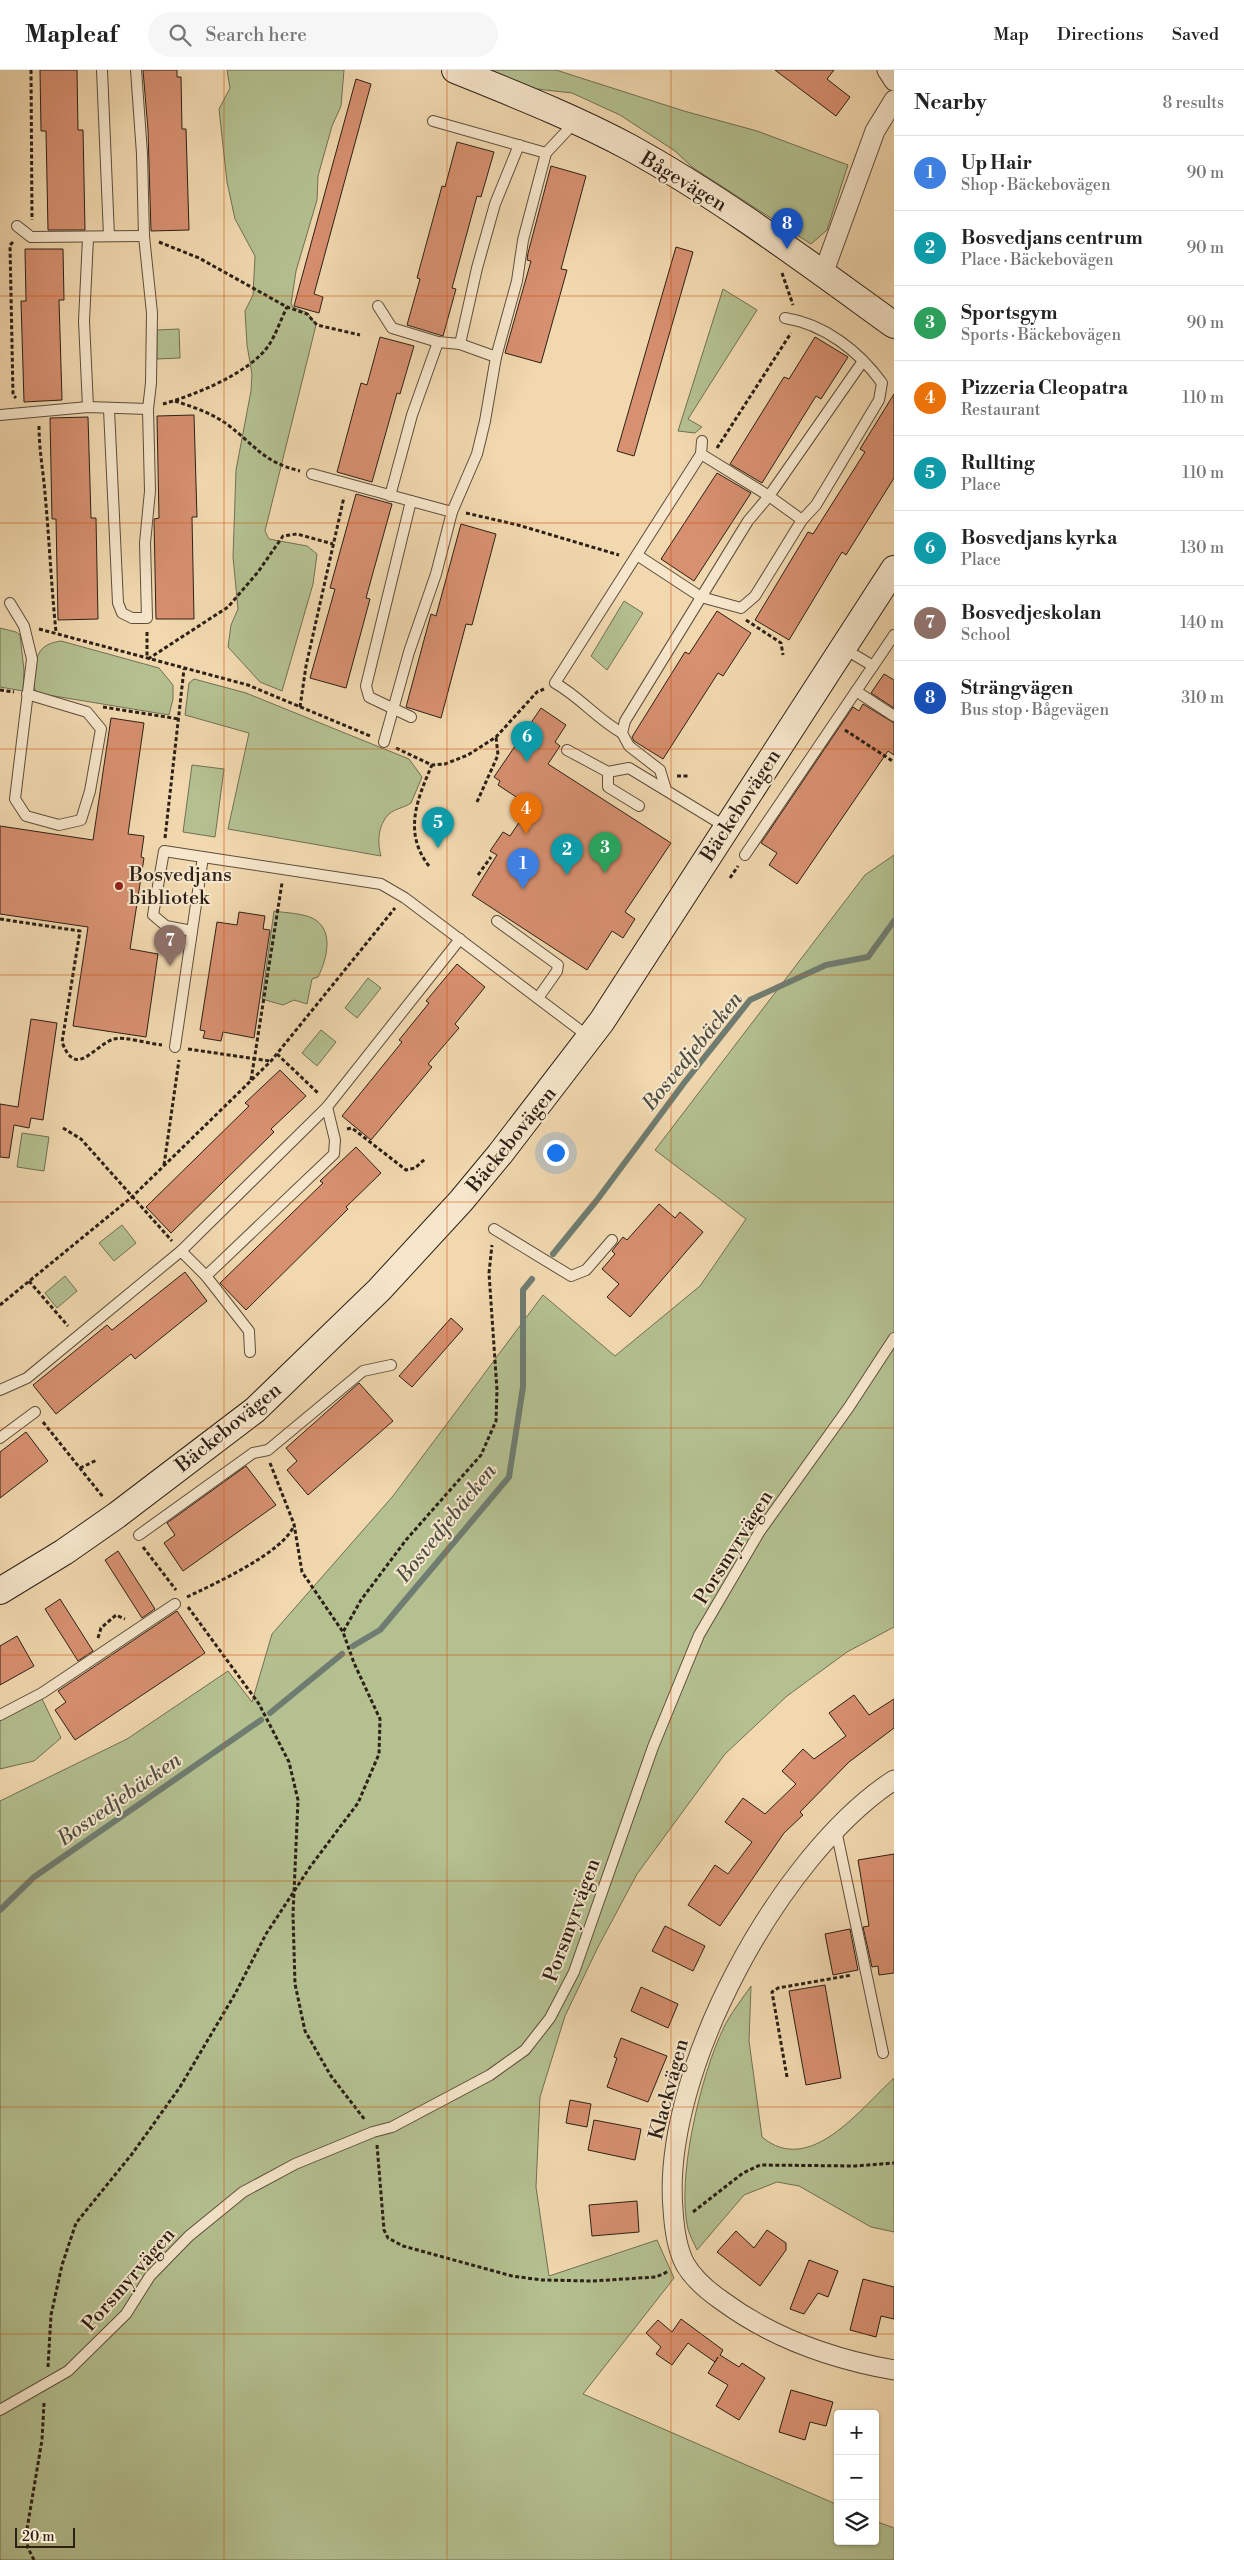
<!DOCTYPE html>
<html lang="en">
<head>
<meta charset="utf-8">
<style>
  :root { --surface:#fff; --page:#f6f6f6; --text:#222; --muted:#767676; --line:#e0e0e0; --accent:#8f2418 }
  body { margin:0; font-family:"Libre Bodoni",serif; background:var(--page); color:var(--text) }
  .controls { position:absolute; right:15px; bottom:15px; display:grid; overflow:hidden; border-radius:5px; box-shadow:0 1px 4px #0004 }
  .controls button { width:45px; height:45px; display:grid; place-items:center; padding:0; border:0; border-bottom:1px solid var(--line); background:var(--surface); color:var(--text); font:25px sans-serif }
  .scale { position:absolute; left:15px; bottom:12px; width:60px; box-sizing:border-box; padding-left:5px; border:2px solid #2c2017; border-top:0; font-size:14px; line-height:18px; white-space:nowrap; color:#2c2017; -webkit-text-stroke:4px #f6e6cb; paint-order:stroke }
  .you { position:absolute; left:555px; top:1082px; width:18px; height:18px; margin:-12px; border:4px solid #fff; border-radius:50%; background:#1a73e8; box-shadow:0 0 0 8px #1a73e833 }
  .badge { display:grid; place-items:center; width:32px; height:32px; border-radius:50%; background:var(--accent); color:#fff; font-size:16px; font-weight:700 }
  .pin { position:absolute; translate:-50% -41px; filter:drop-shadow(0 1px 2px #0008) }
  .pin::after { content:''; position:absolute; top:26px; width:18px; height:15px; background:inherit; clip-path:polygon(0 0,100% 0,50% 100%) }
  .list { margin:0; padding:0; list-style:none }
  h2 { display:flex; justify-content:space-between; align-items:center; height:65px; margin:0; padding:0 20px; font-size:21px }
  h2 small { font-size:16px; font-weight:400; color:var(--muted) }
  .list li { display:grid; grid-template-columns:32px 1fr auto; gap:15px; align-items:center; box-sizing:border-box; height:75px; padding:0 20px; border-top:1px solid var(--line) }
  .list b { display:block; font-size:19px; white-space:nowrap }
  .list p { margin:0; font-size:16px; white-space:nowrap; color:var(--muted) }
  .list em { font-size:16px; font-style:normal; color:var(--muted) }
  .icon { flex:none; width:28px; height:28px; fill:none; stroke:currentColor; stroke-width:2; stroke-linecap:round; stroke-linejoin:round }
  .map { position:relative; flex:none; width:894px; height:2490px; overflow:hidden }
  header { display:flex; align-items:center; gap:30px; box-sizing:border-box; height:70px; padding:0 25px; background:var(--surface); border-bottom:1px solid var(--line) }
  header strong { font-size:24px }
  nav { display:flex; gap:28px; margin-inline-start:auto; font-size:18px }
  .search { width:350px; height:45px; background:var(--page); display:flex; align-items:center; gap:12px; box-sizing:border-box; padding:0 18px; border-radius:28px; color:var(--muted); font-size:19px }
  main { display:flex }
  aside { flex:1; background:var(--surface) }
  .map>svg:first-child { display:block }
</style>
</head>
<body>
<header>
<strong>Mapleaf</strong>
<div class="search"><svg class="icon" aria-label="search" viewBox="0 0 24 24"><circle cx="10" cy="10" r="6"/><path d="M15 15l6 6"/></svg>Search here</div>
<nav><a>Map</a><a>Directions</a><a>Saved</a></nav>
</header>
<main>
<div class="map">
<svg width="894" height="2490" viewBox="0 0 894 2490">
  <rect width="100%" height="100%" fill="#f1d8af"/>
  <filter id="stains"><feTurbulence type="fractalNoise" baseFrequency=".004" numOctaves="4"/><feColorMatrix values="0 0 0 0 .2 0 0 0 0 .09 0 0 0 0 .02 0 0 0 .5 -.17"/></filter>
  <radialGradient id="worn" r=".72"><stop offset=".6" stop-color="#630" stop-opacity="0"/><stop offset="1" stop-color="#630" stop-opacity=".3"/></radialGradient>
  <g fill="#b4c090" stroke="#707054">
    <polygon points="227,0 344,0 341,36 332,56 318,106 317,130 296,201 291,234 293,237 308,243 316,255 265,461 269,469 307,476 317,484 313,514 282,621 260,612 228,577 231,555 238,539 233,487 236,400 251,321 252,304 247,275 245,241 253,225 255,186 235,149 227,112 219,39 230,18"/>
    <polygon points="488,0 556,0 684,41 757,61 848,95 827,160 811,174 692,97 675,81 620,45 572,23 537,19"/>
    <polygon points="723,219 757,240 688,349 702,357 695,363 678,361"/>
    <polygon points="179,259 180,288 157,289 157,260"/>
    <polygon points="624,531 643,543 607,600 591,586"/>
    <polygon points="0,558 16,562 20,565 24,600 23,621 0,617"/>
    <path d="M61 571 159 598 173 615V629L169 645 36 623C33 615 34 608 35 599 37 581 42 574 61 571Z"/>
    <path d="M194 609 246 623 409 689 422 707 411 733C404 738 396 738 389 744 378 755 377 772 381 786L228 759 249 663 185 645 189 613Z"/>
    <polygon points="192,695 224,699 215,767 183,762"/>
    <polygon points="894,785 894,1557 847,1582 787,1626 725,1684 637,1804 598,1877 565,1946 540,2027 536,2117 549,2206 657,2170 674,2208 583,2324 838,2435 838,2471 875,2471 875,2451 894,2458 894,2490 0,2490 0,1731 127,1669 228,1601 252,1632 272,1564 393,1426 543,1225 615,1286 700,1216 746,1149 655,1080 865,805"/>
    <path d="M274 841C286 843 301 843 312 848 335 859 327 889 318 907L312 909 307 934 294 930 283 935 262 929Z"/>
    <polygon points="368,908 381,918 357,948 345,938"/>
    <polygon points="321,960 336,972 317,996 302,983"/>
    <polygon points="22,1063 49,1067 44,1101 17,1097"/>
    <polygon points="122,1155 136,1173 114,1191 99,1173"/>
    <polygon points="65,1206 77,1221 57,1238 45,1223"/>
    <polygon points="41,1627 61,1668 34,1691 0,1699 0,1650"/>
    <path d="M751 1916 749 1971 762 2067C810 2107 860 2039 894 2008V2162L871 2157 799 2116 777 2112 744 2125 697 2180C694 2173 690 2166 688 2159 676 2108 701 2004 724 1957 731 1943 742 1929 751 1916Z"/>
  </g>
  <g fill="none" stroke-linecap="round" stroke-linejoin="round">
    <g stroke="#6f7c71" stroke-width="6">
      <polyline points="553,1184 597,1130 684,1013 750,930 826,895 868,887 894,851"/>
      <polyline points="353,1576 380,1560 509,1407 523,1317 523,1220 532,1209"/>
      <polyline points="270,1643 342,1584"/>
      <polyline points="0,1840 34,1807 261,1650"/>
    </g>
  </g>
  <g fill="#d79070" stroke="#2c2017">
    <polygon points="40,0 77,0 78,60 83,60 85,160 48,160 46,61 41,61"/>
    <polygon points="143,0 177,0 177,7 181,7 182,59 186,59 189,160 151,161 148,60"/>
    <polygon points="775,0 834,0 827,9 850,27 836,46"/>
    <polygon points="356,9 371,14 314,224 323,227 319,243 294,236"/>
    <polygon points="457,72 494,82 481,127 477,126 452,218 456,219 443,266 407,255 420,209 417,208 442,116 445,117"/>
    <polygon points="551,96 586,106 561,199 567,200 541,293 505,283 531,191 527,190 528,183"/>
    <polygon points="676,177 693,182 634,386 617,381"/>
    <polygon points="25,179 63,179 64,230 59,230 62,330 24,332 21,231 26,231"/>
    <polygon points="380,267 414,276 400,324 397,323 372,412 337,402 361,313 367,315"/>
    <polygon points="815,267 848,287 821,329 816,326 762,413 730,394 784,307 789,309"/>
    <polygon points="894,324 894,408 846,485 842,482 789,570 755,550 808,462 813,464 865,382 860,379"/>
    <polygon points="194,345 197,447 192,447 194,549 156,549 154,449 159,448 157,346"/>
    <polygon points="88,347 91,448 96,448 98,549 58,550 56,449 52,449 50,348"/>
    <polygon points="717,403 751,423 694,511 661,489"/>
    <polygon points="356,424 392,434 366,528 370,529 346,618 310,608 335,519 330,518"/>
    <polygon points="461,454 496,464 472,555 466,554 441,648 406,637 431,544 436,546"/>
    <polygon points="717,541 751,563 723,606 718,603 663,689 634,671 632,667 685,582 689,584"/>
    <polygon points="884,604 894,610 894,638 871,623"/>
    <polygon points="863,634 894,653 894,685 888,681 797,814 769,795 777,783 761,773 853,637 859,641"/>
    <polygon points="541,638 566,655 555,672 560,676 548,694 671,773 625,842 635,849 623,868 612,861 587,900 472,825 497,785 490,781 503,762 510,766 530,736 498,715 500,711 494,707"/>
    <polygon points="111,648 144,653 128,764 144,766 141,787 144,788 130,879 158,884 146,967 73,956 88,857 0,844 0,756 93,770"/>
    <polygon points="239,842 265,846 263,859 270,860 254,968 223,962 221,971 203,968 205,961 200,960 217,852 237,855"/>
    <polygon points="457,894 485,917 455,954 459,958 428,994 432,997 371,1070 342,1046 402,972 399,970 429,933 426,931"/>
    <polygon points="31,949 57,953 43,1050 31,1048 29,1058 14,1055 9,1088 0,1087 0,1034 18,1037"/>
    <polygon points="280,1000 306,1026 271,1059 274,1062 171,1163 146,1137 249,1036 245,1033"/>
    <polygon points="356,1077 381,1103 346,1137 348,1139 246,1240 220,1213 323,1113 320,1111"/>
    <polygon points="659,1134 675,1148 680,1142 703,1162 630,1247 607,1227 619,1214 602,1199 615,1184 612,1181 619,1172 623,1167 627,1170"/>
    <polygon points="185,1202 207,1231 135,1289 131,1284 56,1344 33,1315 107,1255 112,1260"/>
    <polygon points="451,1248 463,1259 412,1317 399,1306"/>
    <polygon points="359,1313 393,1351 308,1425 287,1400 297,1391 286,1378"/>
    <polygon points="26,1362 48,1391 0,1428 0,1382"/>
    <polygon points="246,1396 276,1435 183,1501 164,1473 175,1465 167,1453"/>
    <polygon points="118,1481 155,1539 142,1548 105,1490"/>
    <polygon points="60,1529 93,1581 78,1591 45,1539"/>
    <polygon points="177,1541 205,1583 75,1670 55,1640 66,1632 58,1621"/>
    <polygon points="17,1566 34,1596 0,1615 0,1576"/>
    <polygon points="854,1625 869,1645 894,1629 894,1658 849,1692 800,1742 803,1745 784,1763 720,1856 688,1835 715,1795 728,1804 752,1772 725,1752 743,1728 765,1744 796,1714 782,1701 803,1679 814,1689 846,1666 829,1643"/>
    <polygon points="894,1784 894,1903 879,1905 878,1896 872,1897 863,1857 869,1856 858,1790"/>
    <polygon points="665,1856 705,1876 693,1901 652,1881"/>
    <polygon points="850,1859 858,1900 833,1905 825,1864"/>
    <polygon points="825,1915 841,2008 806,2015 789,1921"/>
    <polygon points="641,1917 678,1934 668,1958 631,1941"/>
    <polygon points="621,1968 667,1986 648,2032 607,2017 617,1988 614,1987"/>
    <polygon points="570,2030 591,2034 587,2057 566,2053"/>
    <polygon points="594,2050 641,2059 635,2090 588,2080"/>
    <polygon points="637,2131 639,2162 592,2166 589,2135"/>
    <polygon points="767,2160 786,2173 786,2180 760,2216 717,2182 736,2161 754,2178"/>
    <polygon points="809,2190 838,2201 828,2227 818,2223 804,2244 790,2239"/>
    <polygon points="863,2209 894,2217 894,2249 881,2246 876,2267 850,2260"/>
    <polygon points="681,2249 723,2280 720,2285 739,2297 742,2293 765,2308 739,2350 716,2336 728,2315 708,2303 718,2287 715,2292 688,2273 672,2295 656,2284 661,2277 646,2263 658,2250 672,2262"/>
    <polygon points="791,2320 833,2332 826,2356 810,2352 805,2370 779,2362"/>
  </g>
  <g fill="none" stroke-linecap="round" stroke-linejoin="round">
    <defs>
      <g id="lane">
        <polyline points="102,0 109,166"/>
        <polyline points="433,51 546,83"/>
        <polyline points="17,156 31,167 144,166"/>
        <polyline points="378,236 392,258 438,272 460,274 496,287"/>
        <polyline points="460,274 477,198 495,134 519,75"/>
        <polyline points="88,337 84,251 88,168"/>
        <polyline points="109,339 118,533 122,543 132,548 147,548 145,473 150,421 148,339 151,313 152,243 144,166 142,84 136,0"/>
        <polyline points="0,345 88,337 148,339"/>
        <polyline points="702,371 701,384 769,426 802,450"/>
        <polyline points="312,404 452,442"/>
        <polyline points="390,426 412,345 438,272"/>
        <path d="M637 485 701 527 741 538 755 526 802 450 816 435 879 330 882 313C859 281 824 254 785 248"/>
        <polyline points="10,533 24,556 32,589 15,729 26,746 59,755 81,750 90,721 101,659 87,642 27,624"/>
        <polyline points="843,578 873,596"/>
        <polyline points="856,621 894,646"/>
        <polyline points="411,647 369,627 366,616 411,431"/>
        <path d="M622 663C597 649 580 627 555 613L701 384"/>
        <polyline points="384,672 409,582 436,504 452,442 477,384 485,351 496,287 517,211 523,170 546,83 575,52"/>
        <polyline points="567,680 608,702 629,698 726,757"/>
        <polyline points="608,702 608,717 639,736"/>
        <polyline points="666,720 660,700 629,676 622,663 625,651 748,451 769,426 863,291"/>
        <polyline points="745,785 894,565"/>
        <polyline points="497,851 558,895 557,901 538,928"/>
        <polyline points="192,861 166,856 153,845 164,781 203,787"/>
        <polyline points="175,977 203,787 381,814 405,828 589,967"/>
        <polyline points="494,1159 571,1206 586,1200 612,1170"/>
        <polyline points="181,1181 206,1206 249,1261 250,1282"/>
        <polyline points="206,1206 334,1084 335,1070 327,1037"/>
        <polyline points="0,1320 27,1308 181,1181 327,1037 460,869"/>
        <polyline points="0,1368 35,1342"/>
        <polyline points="139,1465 253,1383 268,1380 363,1301 391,1295"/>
        <polyline points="0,1645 42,1623 175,1534"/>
        <polyline points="836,1760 883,1983"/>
        <polyline points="0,2340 68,2301 126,2244 150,2206 189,2166 243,2122 295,2094 373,2062 392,2057 490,2005 525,1980 550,1948 574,1902 653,1677 699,1565 760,1461 849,1337 894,1268"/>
      </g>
      <g id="street">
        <polyline points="887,0 894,11"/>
        <polyline points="823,204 875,61 894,30"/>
        <path d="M894 1710C780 1784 661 2003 673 2139 674 2156 677 2179 685 2194 693 2208 708 2221 721 2230 772 2268 832 2289 894 2300"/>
      </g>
      <g id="secondary">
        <path d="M455 0C514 24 573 47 629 77 722 128 808 193 894 255"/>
        <polyline points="0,1521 64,1482 117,1445 255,1340 379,1220 461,1131 500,1084 602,951 894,499"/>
      </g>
    </defs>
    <use href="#lane" stroke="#5d4e3d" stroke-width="12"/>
    <use href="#street" stroke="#5d4e3d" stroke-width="21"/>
    <use href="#secondary" stroke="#2c2017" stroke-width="28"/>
    <g stroke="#2c2017" stroke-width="3" stroke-dasharray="4 2.5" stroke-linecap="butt">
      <polyline points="31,0 32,150"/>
      <polyline points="13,172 10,175 13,325 16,328"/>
      <polyline points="159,172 199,188 287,237 307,244 317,255 360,265"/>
      <polyline points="782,203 793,235"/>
      <path d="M175 331C193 337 212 343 228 355 256 376 263 392 300 401"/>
      <path d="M163 334C195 325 250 303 269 275 276 264 281 249 287 237"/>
      <path d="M39 356C39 376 42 394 44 413 49 463 51 513 56 562"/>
      <polyline points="717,378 791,263"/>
      <polyline points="466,443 518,455 619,485"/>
      <polyline points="746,550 781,573 783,585"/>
      <polyline points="39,559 248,615 370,666"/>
      <polyline points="147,562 147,588"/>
      <polyline points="148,589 228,537 258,502 283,466 297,464 333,474"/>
      <polyline points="0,620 14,622"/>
      <polyline points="103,637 179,649"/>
      <polyline points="300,637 306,596 344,427"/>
      <polyline points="845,660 894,692"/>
      <polyline points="396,678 432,695 445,694 468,685 496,667 537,622 544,619"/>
      <polyline points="677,706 689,706"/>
      <polyline points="477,732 498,685 496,667"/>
      <polyline points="165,768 184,599"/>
      <path d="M429 796C403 763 417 729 432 695"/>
      <polyline points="478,805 491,787"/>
      <polyline points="730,808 738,796"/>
      <path d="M0 849 80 861 62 972C76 1010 94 975 114 969 123 966 151 974 162 975"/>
      <polyline points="188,979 270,991"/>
      <polyline points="277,984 319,1024"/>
      <polyline points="251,1010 282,813"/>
      <polyline points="63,1058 81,1069 172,1171"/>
      <polyline points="347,1059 352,1058 406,1100 415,1098 425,1089"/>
      <polyline points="164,1095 179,990"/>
      <polyline points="29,1211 68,1256"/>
      <polyline points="0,1235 132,1127 271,991 395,838"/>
      <polyline points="43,1352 103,1427"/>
      <polyline points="270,1393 294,1454 302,1502 343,1562"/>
      <polyline points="80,1398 97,1390"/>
      <polyline points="143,1477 176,1520"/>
      <path d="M187 1527C212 1515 285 1482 294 1455"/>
      <polyline points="188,1537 259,1634 289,1692 298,1730 293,1845 295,1914 305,1961 331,2006 365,2050"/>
      <polyline points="98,1568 101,1558 116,1545 125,1549"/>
      <polyline points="787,2007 772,1922 778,1918 852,1905"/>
      <polyline points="377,2075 384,2160 388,2168 403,2176 512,2206 542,2210 592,2211 656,2207 669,2201"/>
      <polyline points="693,2142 743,2103 760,2095 855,2096 894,2093"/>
      <polyline points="48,2297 51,2245 62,2195 76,2153 132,2084 180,2017 235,1924 266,1864 310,1797 358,1733 379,1684 380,1649 354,1593 343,1562 361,1530 406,1470 481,1385 496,1351 497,1320 489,1203 492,1175"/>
      <polyline points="34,2490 28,2478 26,2465 42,2370 44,2333"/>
    </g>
    <use href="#lane" stroke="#f6e6cb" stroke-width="10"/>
    <use href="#street" stroke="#f6e6cb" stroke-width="19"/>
    <use href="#secondary" stroke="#f6e6cb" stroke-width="26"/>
  </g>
  <path fill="none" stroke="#cc500e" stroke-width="1" stroke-opacity="0.55" d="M224 0V2490M447 0V2490M671 0V2490M0 226H894M0 453H894M0 679H894M0 905H894M0 1132H894M0 1358H894M0 1585H894M0 1811H894M0 2037H894M0 2264H894"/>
  <circle fill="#8f2418" stroke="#f6e6cb" stroke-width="2" cx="119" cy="816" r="5"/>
  <g text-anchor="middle" stroke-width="4" stroke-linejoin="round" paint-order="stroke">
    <g font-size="20" fill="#2c2017" stroke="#f6e6cb">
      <text transform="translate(684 111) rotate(31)" y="7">Bågevägen</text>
      <text transform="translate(740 735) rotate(-57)" y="7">Bäckebovägen</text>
      <text transform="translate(511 1069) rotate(-51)" y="7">Bäckebovägen</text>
      <text transform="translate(228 1357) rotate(-39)" y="7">Bäckebovägen</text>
      <text transform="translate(733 1477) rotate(-58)" y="7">Porsmyrvägen</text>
      <text transform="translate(571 1850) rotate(-70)" y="7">Porsmyrvägen</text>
      <text transform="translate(668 2019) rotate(-75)" y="7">Klackvägen</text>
      <text transform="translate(128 2209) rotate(-49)" y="7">Porsmyrvägen</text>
    </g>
    <g font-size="20" fill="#2c2017" stroke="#f6e6cb" text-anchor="start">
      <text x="129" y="811">Bosvedjans<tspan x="129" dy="23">bibliotek</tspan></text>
    </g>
    <g font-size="21" font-style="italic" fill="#4d4e44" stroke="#f6e6cb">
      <text transform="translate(692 981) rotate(-51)" y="7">Bosvedjebäcken</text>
      <text transform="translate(446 1453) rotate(-51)" y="7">Bosvedjebäcken</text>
      <text transform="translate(119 1729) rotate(-35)" y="7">Bosvedjebäcken</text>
    </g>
  </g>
  <rect width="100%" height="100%" filter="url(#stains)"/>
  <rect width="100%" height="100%" fill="url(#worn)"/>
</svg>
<div class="controls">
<button>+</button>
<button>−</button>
<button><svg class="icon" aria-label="layers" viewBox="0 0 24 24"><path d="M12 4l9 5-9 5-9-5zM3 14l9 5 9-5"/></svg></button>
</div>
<div class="scale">20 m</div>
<div class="you"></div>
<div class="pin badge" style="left:523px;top:819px;background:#3f7fe0">1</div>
<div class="pin badge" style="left:567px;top:805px;background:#0f9aa8">2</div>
<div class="pin badge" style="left:605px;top:803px;background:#2e9e5b">3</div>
<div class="pin badge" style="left:526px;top:764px;background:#e8710a">4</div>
<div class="pin badge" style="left:438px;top:778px;background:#0f9aa8">5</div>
<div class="pin badge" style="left:527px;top:692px;background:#0f9aa8">6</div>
<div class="pin badge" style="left:170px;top:896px;background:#8d6e63">7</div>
<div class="pin badge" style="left:787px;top:179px;background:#1a4fb4">8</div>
</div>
<aside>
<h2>Nearby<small>8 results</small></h2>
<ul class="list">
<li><span class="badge" style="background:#3f7fe0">1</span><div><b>Up Hair</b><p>Shop · Bäckebovägen</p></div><em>90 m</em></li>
<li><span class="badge" style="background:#0f9aa8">2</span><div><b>Bosvedjans centrum</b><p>Place · Bäckebovägen</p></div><em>90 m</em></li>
<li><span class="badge" style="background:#2e9e5b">3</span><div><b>Sportsgym</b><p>Sports · Bäckebovägen</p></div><em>90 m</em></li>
<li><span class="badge" style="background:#e8710a">4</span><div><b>Pizzeria Cleopatra</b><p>Restaurant</p></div><em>110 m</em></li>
<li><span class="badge" style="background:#0f9aa8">5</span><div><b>Rullting</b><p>Place</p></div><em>110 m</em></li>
<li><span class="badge" style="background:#0f9aa8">6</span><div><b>Bosvedjans kyrka</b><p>Place</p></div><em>130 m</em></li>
<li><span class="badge" style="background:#8d6e63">7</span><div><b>Bosvedjeskolan</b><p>School</p></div><em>140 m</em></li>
<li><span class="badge" style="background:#1a4fb4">8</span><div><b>Strängvägen</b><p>Bus stop · Bågevägen</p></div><em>310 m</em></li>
</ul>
</aside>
</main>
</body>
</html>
